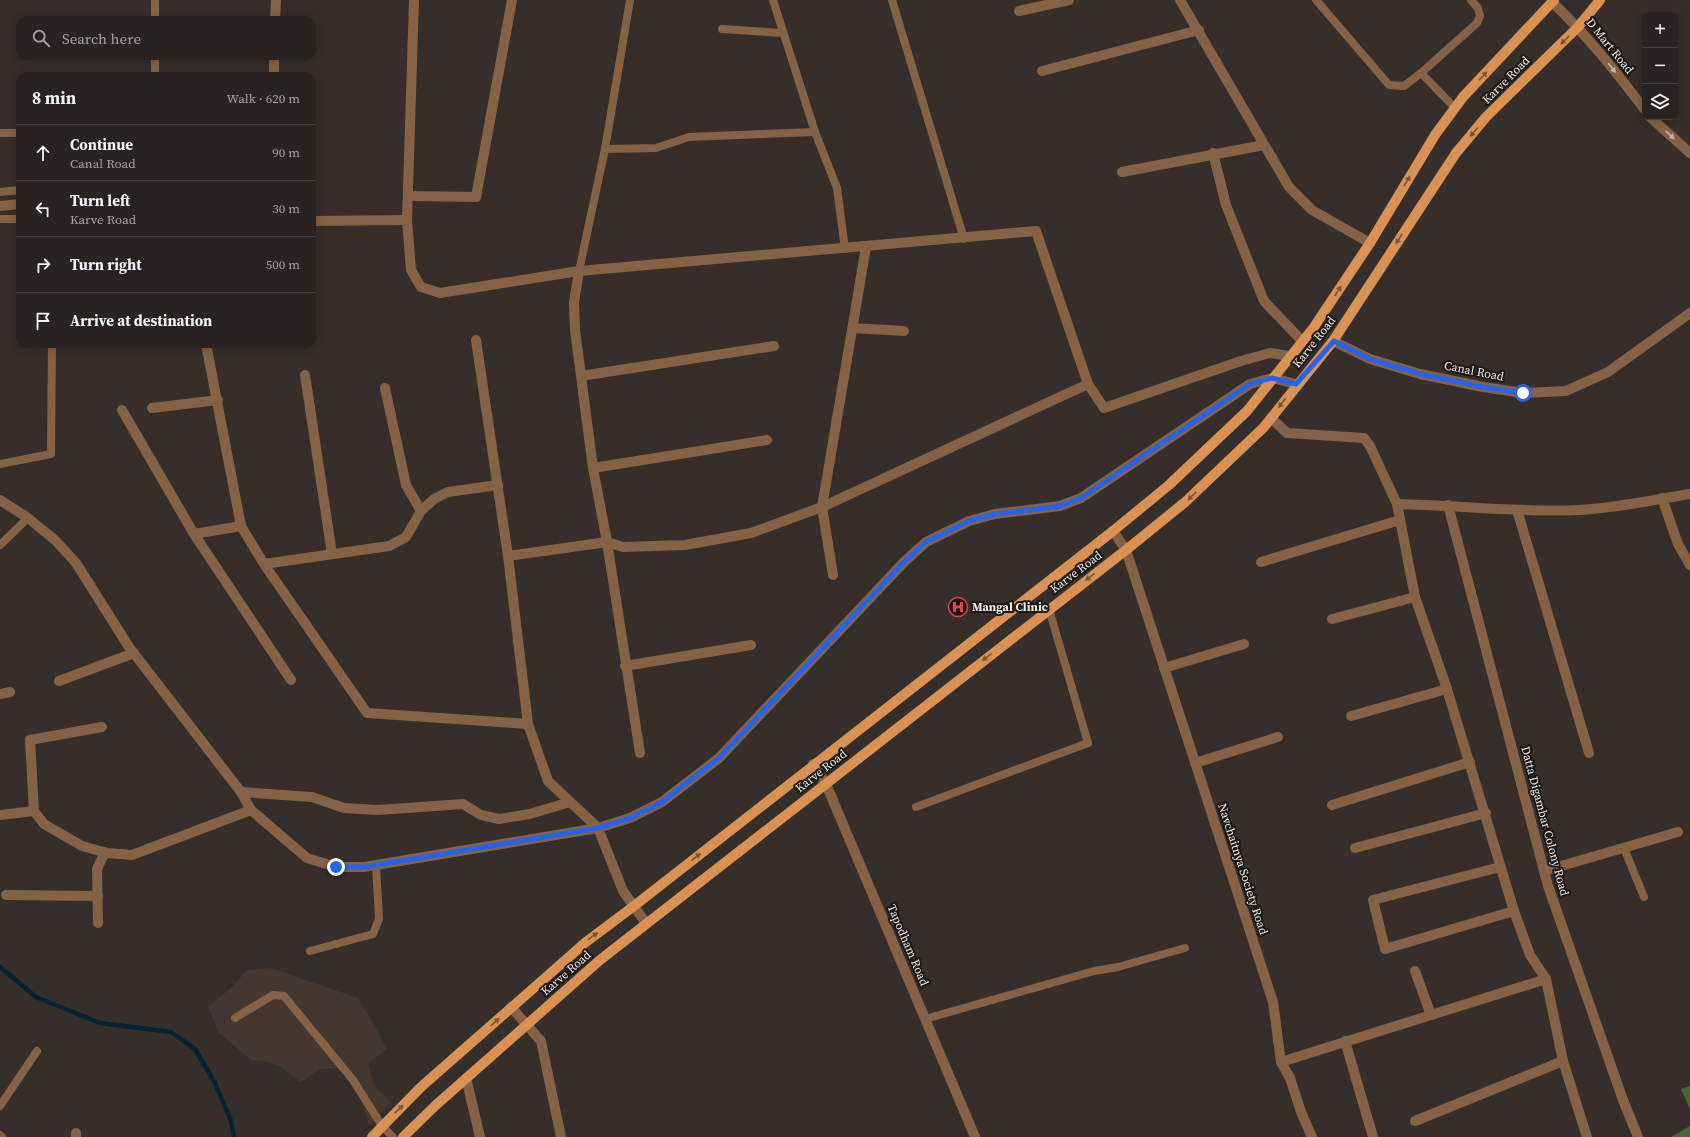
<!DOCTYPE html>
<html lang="en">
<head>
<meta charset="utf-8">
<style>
  :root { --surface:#282220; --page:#302a29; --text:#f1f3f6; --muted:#a5a4a5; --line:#443f3e }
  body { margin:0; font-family:"Source Serif 4",serif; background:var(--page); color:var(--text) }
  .controls { position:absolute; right:12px; top:12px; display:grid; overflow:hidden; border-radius:8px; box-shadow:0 2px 10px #0003 }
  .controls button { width:36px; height:36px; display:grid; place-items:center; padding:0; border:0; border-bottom:1px solid var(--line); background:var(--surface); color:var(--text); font:20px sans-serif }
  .stop { position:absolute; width:12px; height:12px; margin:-9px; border:3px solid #2563eb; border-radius:50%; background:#fff }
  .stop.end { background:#2563eb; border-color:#fff; box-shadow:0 1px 4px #0008 }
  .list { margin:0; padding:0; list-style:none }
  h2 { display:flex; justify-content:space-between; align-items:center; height:52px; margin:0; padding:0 16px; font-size:17px }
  h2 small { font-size:13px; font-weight:400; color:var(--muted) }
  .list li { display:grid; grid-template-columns:26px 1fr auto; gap:12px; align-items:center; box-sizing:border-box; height:56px; padding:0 16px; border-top:1px solid var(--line) }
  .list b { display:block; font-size:15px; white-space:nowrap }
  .list p { margin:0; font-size:13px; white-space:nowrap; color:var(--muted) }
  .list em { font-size:13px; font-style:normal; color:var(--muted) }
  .icon { flex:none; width:22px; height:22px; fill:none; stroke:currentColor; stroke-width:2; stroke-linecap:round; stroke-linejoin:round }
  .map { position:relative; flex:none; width:1690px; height:1137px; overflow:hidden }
  .search { position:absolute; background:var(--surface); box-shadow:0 2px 10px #0003; left:16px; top:16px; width:300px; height:44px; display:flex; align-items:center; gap:10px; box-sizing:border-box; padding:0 14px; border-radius:12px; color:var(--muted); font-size:15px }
  .panel { position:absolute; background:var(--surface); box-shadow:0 2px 10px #0003; left:16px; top:72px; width:300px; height:276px; border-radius:12px }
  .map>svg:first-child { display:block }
</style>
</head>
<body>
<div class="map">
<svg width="1690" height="1137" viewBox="0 0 1690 1137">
  <rect width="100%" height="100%" fill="#352e2a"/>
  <polygon fill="#43372f" points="271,968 358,998 375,1026 387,1049 368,1063 374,1086 391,1103 369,1126 360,1096 339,1068 320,1069 301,1082 281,1067 264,1061 251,1060 219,1033 208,1007 231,988 247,970"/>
  <g fill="#4c6535">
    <polygon points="1690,1086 1690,1109 1681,1089"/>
    <polygon points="1690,1126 1690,1137 1671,1137"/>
  </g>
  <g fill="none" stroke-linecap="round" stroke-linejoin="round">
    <polyline stroke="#052333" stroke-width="4.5" points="0,967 36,997 100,1023 171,1032 195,1049 215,1083 231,1121 234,1137"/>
    <g stroke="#856245" stroke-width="8">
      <polyline points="773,0 815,132 837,188 845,249"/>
      <polyline points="892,0 964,239"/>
      <polyline points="1316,0 1389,85 1404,86 1421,73"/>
      <polyline points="155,20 155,0"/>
      <polyline points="722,29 782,33"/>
      <polyline points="155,76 155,56"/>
      <polyline points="1455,108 1421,73 1477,23 1480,16 1478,8 1471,0"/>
      <polyline points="0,133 20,133"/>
      <polyline points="605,149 656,148 689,137 815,132"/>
      <polyline points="0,192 20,190"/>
      <polyline points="0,219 20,219"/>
      <polyline points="579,271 605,149 630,0"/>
      <polyline points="0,464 51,454 52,344"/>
      <polyline points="0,545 28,518"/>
      <polyline points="916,807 1088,743 1049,609"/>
      <polyline points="1624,848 1644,897"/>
      <polyline points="310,951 373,934 379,919 376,865"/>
      <polyline points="235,1018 273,995 284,996 353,1080 382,1126 393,1137"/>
      <polyline points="925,1019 1094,971 1118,967 1185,948"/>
      <polyline points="0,1106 37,1051"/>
      <polyline points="0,1135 2,1137"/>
    </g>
    <g stroke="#856245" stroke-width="10">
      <polyline points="414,0 407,220 411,270 421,287 440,293 579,271 1036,231 1088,384 1104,408 1241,361 1270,353 1289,356"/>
      <polyline points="1180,0 1289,187 1312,210 1370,243"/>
      <polyline points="1019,11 1069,0"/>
      <polyline points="275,20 276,0"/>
      <polyline points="1042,71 1199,30"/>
      <polyline points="274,76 274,56"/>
      <polyline points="1213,153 1226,205 1264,301 1302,341"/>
      <polyline points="1122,172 1264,145"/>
      <polyline points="408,196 476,197 512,0"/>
      <polyline points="0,206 20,204"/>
      <polyline points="312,221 407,220"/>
      <polyline points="579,271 574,302 575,330 593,468 607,542 640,753"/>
      <polyline points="853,328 904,331"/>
      <polyline points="476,340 508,556 528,724 548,781 598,828 623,891 646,923"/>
      <polyline points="206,344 241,526 264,564 367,713 528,724"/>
      <polyline points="305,375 332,554"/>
      <polyline points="581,376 774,346"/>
      <polyline points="385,388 406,485 421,511"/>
      <polyline points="152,408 218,400"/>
      <polyline points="122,410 194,534 291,680"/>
      <polyline points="1271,418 1287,433 1364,438 1370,446 1397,504 1415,597 1447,689 1514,911 1530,955 1546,979 1563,1061 1587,1137"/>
      <polyline points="593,468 767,440"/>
      <polyline points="1662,498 1678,544 1690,565"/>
      <path d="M1397 504C1457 505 1518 513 1579 510 1616 508 1653 500 1690 494"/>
      <polyline points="1448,505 1548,886 1623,1100 1638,1137"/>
      <polyline points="1517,510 1589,753"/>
      <polyline points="1113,531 1126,550 1273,1002 1281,1062 1290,1078 1301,1112 1312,1137"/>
      <polyline points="194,534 241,526"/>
      <polyline points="508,556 607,542 623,547 685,545 751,533 822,507 1088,384"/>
      <polyline points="1261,562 1400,520"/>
      <polyline points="264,564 389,546 406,537 421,511 434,499 448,492 498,485"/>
      <polyline points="833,575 822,507 866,247"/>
      <polyline points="1332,619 1415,597"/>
      <polyline points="625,666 751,645"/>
      <polyline points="1164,668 1244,644"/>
      <polyline points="59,681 134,653"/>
      <polyline points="0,694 10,692"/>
      <polyline points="1351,716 1447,689"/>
      <polyline points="102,727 30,740 34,811 44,824 82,846 107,853 132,855 251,810"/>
      <polyline points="1195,763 1278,737"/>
      <polyline points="813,764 826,784 975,1137"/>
      <polyline points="241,792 312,797 344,808 378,810 463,804 481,815 499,819 530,814 570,802"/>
      <polyline points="1332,805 1470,762"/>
      <polyline points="0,815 34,811"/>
      <polyline points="1355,848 1486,813"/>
      <polyline points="1500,867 1373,900 1385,949 1514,911"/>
      <polyline points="1544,871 1678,832"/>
      <polyline points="6,895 98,896"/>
      <polyline points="98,923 97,869 105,852"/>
      <polyline points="1415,971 1431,1015"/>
      <polyline points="511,1007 541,1041 561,1137"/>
      <polyline points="1345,1041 1373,1137"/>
      <polyline points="1281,1062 1546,979"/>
      <polyline points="466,1078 480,1137"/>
      <polyline points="1415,1121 1563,1061"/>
      <polyline points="76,1133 76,1137"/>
    </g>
    <g stroke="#856245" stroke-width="10">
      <path d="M1552 2C1587 35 1616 72 1645 110"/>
      <polyline points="1650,117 1690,153"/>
      <polyline points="1333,341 1370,359 1420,374 1483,387 1523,393 1566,391 1608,372 1690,313"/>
      <polyline points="0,500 28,518 56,541 76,563 129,647 241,792 251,810 307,858 336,867 364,867 598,828 630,818 662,802 719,758 905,561 926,542 969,521 995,514 1060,506 1081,498 1250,384 1272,378 1296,384"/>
    </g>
    <g stroke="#d99253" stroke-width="10">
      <polyline points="372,1137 421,1087 586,942 634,906 1113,531 1169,485 1247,411 1314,327 1370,243 1435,135 1463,97 1554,0"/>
      <polyline points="403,1137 436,1105 600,960 1126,550 1184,503 1264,427 1333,341 1456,153 1486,117 1578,27 1600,0"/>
    </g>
  </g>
  <defs><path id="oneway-solid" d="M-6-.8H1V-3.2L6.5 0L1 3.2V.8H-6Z"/></defs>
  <g fill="#7a5434">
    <use href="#oneway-solid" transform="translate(1565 40) rotate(135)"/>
    <use href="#oneway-solid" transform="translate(1483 76) rotate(-47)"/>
    <use href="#oneway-solid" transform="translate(1474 132) rotate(130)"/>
    <use href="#oneway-solid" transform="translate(1407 181) rotate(-59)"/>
    <use href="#oneway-solid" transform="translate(1399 239) rotate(123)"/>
    <use href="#oneway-solid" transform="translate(1338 291) rotate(-57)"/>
    <use href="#oneway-solid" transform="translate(1282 403) rotate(127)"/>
    <use href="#oneway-solid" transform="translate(1192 496) rotate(137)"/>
    <use href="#oneway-solid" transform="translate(1090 577) rotate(143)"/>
    <use href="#oneway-solid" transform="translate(987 657) rotate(142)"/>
    <use href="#oneway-solid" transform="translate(696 857) rotate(-38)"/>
    <use href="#oneway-solid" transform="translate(593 936) rotate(-36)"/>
    <use href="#oneway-solid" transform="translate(495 1022) rotate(-42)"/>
    <use href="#oneway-solid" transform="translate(399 1109) rotate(-44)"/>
  </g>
  <g fill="#c5b5a7">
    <use href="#oneway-solid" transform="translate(1612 68) rotate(52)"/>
    <use href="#oneway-solid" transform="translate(1670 135) rotate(43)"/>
  </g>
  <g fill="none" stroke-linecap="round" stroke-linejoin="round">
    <polyline stroke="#2563eb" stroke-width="5" points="336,867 364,867 598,828 630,818 662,802 719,758 905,561 926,542 969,521 995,514 1060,506 1081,498 1250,384 1272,378 1296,384 1334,341 1370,359 1420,374 1483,387 1523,393"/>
  </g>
  <defs>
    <symbol id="hospital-ring" viewBox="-11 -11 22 22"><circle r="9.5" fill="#1a1715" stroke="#e0444e" stroke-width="1.5"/><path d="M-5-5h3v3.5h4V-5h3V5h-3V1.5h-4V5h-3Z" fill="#e0444e"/></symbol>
  </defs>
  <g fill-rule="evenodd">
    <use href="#hospital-ring" x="947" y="596" width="22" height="22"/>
  </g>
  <g text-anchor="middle" stroke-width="4" stroke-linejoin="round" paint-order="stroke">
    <g font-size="12" fill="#f0ece9" stroke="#1a1715">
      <text transform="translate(1610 46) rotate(51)" y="4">D Mart Road</text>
      <text transform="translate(1506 80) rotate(-45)" y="4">Karve Road</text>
      <text transform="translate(1314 342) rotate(-52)" y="4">Karve Road</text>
      <text transform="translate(1474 371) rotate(11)" y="4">Canal Road</text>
      <text transform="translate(1076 572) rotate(-37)" y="4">Karve Road</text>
      <text transform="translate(821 771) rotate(-38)" y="4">Karve Road</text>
      <text transform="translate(1545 821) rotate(75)" y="4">Datta Digambar Colony Road</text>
      <text transform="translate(1243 869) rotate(72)" y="4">Navchaitnya Society Road</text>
      <text transform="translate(908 945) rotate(67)" y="4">Tapodham Road</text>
      <text transform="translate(566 973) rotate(-41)" y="4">Karve Road</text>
    </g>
    <g font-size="12" font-weight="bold" fill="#f0ece9" stroke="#1a1715" text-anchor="start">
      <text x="972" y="611">Mangal Clinic</text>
    </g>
  </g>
</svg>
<div class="controls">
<button>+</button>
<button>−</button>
<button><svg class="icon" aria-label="layers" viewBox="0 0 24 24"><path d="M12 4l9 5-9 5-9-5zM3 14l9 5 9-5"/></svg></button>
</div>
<div class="stop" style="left:1523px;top:393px"></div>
<div class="stop end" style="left:336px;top:867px"></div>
<div class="search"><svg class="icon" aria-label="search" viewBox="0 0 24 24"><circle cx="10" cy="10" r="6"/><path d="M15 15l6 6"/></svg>Search here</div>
<section class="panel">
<h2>8 min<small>Walk · 620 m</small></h2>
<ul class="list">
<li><svg class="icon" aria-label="ahead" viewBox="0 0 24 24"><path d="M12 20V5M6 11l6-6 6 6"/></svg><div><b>Continue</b><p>Canal Road</p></div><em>90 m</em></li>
<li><svg class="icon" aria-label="left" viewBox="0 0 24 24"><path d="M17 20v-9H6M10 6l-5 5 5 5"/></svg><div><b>Turn left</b><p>Karve Road</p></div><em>30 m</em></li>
<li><svg class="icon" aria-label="right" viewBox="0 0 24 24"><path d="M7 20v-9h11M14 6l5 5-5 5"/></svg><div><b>Turn right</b></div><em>500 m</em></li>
<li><svg class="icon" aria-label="arrive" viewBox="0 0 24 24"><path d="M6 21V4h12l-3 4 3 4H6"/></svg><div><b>Arrive at destination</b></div></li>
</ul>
</section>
</div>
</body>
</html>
